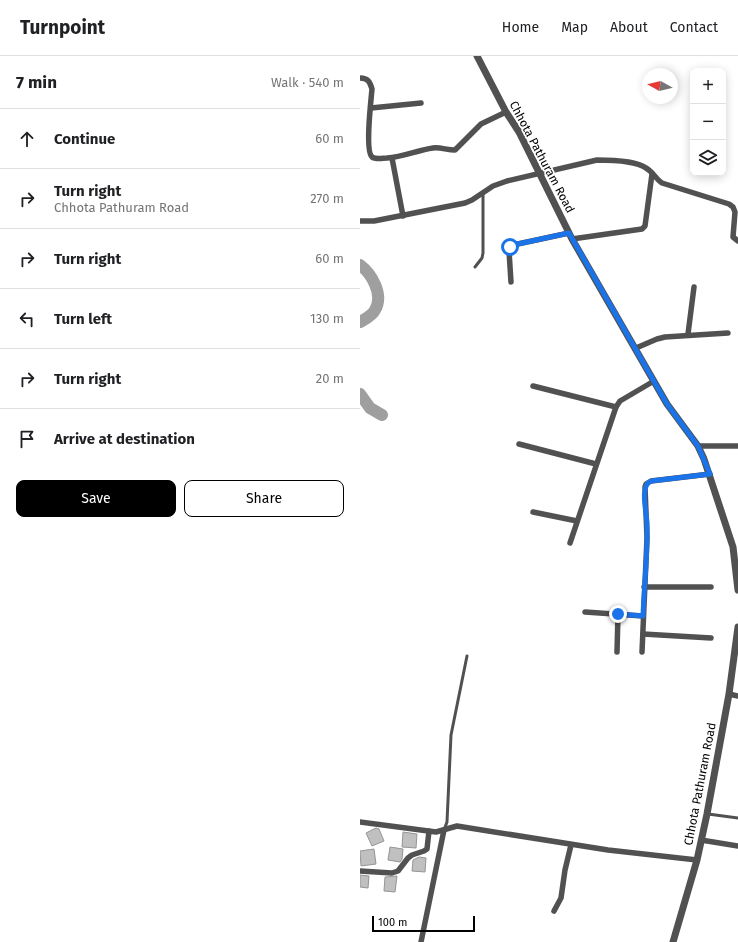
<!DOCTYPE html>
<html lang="en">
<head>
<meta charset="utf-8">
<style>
  :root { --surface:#fff; --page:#f6f6f6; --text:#202124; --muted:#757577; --line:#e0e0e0; --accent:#000 }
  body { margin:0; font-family:"Fira Sans",sans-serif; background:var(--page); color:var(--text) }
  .controls { position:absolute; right:12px; top:12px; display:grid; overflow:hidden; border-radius:8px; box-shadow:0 2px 10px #0003 }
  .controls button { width:36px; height:36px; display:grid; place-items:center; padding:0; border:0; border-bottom:1px solid var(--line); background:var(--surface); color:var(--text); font:20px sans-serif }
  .compass { position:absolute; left:282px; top:12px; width:36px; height:36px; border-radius:50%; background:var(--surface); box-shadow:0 2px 10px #0003; rotate:278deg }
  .scale { position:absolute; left:12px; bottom:10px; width:103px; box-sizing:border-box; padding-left:4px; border:2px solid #000; border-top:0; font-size:11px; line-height:14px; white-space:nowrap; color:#000; -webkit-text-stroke:3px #fff; paint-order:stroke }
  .stop { position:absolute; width:12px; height:12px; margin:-9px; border:3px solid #1a73e8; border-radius:50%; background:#fff }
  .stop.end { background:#1a73e8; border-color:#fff; box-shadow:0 1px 4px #0008 }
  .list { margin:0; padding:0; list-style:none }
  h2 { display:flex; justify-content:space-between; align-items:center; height:52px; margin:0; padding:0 16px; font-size:17px }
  h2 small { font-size:13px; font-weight:400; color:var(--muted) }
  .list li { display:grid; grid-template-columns:26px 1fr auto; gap:12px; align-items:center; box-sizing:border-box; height:60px; padding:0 16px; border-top:1px solid var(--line) }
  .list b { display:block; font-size:15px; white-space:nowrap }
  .list p { margin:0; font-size:13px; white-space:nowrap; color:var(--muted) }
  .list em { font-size:13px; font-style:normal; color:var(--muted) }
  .actions { display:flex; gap:8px; padding:12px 16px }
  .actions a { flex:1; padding:9px 0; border:1px solid var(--accent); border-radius:8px; text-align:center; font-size:14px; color:var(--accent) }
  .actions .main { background:var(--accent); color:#fff }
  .icon { flex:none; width:22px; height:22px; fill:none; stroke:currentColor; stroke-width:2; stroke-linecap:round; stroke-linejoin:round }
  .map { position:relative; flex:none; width:378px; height:886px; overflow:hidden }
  header { display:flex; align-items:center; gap:24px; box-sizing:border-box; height:56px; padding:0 20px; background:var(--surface); border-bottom:1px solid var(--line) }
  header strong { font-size:19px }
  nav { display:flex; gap:22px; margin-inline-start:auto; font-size:14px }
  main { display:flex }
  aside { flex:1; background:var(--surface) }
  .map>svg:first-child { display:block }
</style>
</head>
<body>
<header>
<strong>Turnpoint</strong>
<nav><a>Home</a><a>Map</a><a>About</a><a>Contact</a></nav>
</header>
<main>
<aside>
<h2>7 min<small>Walk · 540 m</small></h2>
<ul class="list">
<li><svg class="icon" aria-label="ahead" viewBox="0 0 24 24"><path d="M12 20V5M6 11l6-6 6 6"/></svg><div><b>Continue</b></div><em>60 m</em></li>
<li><svg class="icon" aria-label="right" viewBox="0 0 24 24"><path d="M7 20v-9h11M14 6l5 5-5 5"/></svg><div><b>Turn right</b><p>Chhota Pathuram Road</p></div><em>270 m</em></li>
<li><svg class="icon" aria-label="right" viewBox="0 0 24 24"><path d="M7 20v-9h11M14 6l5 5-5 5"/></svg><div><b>Turn right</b></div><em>60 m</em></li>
<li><svg class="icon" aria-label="left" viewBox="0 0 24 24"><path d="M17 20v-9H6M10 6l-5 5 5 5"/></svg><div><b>Turn left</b></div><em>130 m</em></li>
<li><svg class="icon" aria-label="right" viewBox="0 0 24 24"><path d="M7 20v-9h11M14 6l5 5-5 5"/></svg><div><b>Turn right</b></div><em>20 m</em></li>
<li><svg class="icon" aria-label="arrive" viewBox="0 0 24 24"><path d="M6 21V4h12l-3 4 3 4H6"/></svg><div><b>Arrive at destination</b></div></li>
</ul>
<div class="actions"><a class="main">Save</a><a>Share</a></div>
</aside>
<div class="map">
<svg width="378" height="886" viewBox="0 0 378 886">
  <rect width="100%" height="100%" fill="#fff"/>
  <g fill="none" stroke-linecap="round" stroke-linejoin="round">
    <g stroke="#9f9f9f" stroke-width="12">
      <path d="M0 209C12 218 24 239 15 254 12 260 5 263 0 266"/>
      <polyline points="0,338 10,352 22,359"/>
    </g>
  </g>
  <g fill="#c0c0c0" stroke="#959595">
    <polygon points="16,772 19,773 24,785 12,790 6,777"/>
    <polygon points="43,776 57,778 56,792 42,791"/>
    <polygon points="30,791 43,793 42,803 40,806 28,804"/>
    <polygon points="14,793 16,808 1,810 0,795"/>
    <polygon points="59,801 66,802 65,816 52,815 53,804"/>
    <polygon points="0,819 9,820 8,832 0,831"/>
    <polygon points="37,820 35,836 24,835 25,821"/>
  </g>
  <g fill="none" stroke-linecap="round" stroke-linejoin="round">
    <g stroke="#515151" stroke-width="3">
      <polyline points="115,211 122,202 123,197 123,137"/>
      <polyline points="348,758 378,762"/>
      <polyline points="84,774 87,766 91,679 107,600"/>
    </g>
    <g stroke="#515151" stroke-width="5.5">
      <path d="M0 22C8 22 10 26 12 33 11 44 5 95 12 101 16 104 23 102 27 102 43 101 58 94 73 92 80 91 87 94 95 94L121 68 146 56"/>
      <polyline points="11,52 61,47"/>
      <polyline points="32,102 43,160"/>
      <path d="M0 165H14L105 147 112 144 133 130 147 125 237 104C250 104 276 105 286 112 293 116 296 123 302 127L369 148 373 151 375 156 373 181 378 185"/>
      <polyline points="212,183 282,173 285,170 292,118"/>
      <polyline points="151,226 149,195 150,191 153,189 209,177"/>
      <polyline points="328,278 334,231"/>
      <polyline points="276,292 297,283 305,281 368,277"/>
      <polyline points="173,330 256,351"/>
      <polyline points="159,388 236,408"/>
      <polyline points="338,390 378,390"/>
      <polyline points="173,456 217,465"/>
      <polyline points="210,487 256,351 260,345 294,325"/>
      <polyline points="284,531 351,531"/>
      <polyline points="225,556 283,560"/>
      <polyline points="283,578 351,582"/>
      <polyline points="257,596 258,558"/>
      <polyline points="282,596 287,482 285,431 286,428 291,425 350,418"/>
      <polyline points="369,638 378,640"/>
      <polyline points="0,766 76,776 97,770 248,794 337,804"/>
      <polyline points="341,784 378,790"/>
      <polyline points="0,815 32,817 38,815 48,802 52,799 64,795 67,793 69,775"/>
      <polyline points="194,855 201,842 205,814 211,789"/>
      <polyline points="61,886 84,774"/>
    </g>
    <g stroke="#515151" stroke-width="7">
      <polyline points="117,0 146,56 159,76 212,183 307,348 338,390 344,403 373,491 378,534"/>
      <polyline points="313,886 337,804 347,758 369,638 378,571"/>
    </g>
  </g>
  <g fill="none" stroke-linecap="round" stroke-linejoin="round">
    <path stroke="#1a73e8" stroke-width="5" d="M150 191 153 189 209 177 307 348 338 390 350 418 291 425C279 430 287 457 287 468 288 498 284 529 283 560L258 558"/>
  </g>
  <g text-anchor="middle" stroke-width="3.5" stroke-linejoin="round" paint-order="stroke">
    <g font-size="12" fill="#000" stroke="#fff">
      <text transform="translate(182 101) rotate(62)" y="4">Chhota Pathuram Road</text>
      <text transform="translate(340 728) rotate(-79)" y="4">Chhota Pathuram Road</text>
    </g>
  </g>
</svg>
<div class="controls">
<button>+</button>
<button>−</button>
<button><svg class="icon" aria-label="layers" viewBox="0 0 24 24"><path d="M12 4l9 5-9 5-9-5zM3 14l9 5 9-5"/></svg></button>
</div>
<svg class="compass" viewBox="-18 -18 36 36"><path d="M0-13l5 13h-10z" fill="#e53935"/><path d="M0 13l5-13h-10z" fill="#757577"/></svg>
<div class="scale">100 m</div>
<div class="stop" style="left:150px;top:191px"></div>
<div class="stop end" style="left:258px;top:558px"></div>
</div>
</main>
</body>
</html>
